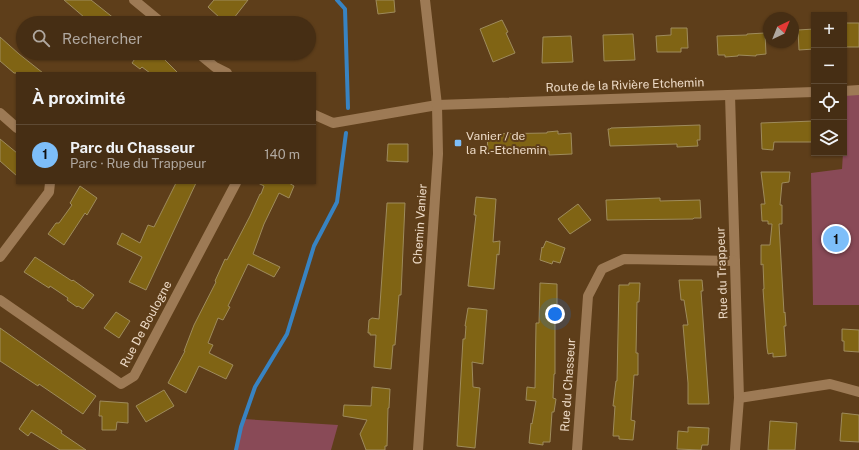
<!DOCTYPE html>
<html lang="fr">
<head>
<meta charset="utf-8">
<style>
  :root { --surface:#462e14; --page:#503a22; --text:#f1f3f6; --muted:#b0a8a0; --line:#5e4a34; --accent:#7dbef9 }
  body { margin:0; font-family:"Public Sans",sans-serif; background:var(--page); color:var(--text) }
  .controls { position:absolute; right:12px; top:12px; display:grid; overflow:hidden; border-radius:0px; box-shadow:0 1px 3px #0004 }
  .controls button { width:36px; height:36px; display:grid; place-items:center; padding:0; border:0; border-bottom:1px solid var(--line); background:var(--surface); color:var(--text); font:20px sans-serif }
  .compass { position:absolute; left:763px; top:12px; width:36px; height:36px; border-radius:50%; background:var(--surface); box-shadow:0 1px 3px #0004; rotate:43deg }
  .you { position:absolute; left:555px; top:314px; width:14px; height:14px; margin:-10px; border:3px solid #fff; border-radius:50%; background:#1a73e8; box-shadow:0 0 0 6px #1a73e833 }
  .badge { display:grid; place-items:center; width:26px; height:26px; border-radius:50%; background:var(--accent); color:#111; font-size:13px; font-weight:700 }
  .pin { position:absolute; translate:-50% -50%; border:2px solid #fff; box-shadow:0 1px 4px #0006 }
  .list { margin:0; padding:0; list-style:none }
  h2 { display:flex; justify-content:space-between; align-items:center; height:52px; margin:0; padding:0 16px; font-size:17px }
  h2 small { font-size:13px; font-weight:400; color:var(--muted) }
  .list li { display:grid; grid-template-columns:26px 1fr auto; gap:12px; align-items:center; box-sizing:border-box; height:60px; padding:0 16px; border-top:1px solid var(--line) }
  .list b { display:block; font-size:15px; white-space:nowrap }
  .list p { margin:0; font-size:13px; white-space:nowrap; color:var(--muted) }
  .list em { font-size:13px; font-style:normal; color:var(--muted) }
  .icon { flex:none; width:22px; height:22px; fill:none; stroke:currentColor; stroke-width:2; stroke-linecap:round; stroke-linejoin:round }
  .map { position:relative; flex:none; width:859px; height:450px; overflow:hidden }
  .search { position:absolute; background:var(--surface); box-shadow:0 1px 3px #0004; left:16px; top:16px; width:300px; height:44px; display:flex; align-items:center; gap:10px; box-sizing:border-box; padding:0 14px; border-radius:22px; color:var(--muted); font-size:15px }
  .panel { position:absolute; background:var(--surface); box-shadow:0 1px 3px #0004; left:16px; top:72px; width:300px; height:112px; border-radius:0px }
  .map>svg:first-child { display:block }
</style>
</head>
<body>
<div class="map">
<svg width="859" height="450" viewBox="0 0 859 450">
  <rect width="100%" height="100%" fill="#5e3e1a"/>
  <g fill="#894a57">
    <polygon points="859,90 859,305 813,305 811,173 842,169 843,153 844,153 844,91"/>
    <polygon points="244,419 338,425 331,450 237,450"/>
  </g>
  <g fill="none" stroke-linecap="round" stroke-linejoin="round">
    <g stroke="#3883c2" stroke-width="4">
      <polyline points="337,0 345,9 348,108"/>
      <polyline points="236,450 241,427 255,387 287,334 314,246 337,202 346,133"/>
    </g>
  </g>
  <g fill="#806414" stroke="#9e8b5c">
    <polygon points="64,0 91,0 120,23 91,23"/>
    <polygon points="214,0 248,0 230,23 223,17 221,19 208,7"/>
    <polygon points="376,0 394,0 395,12 378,14"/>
    <polygon points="502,20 508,32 506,33 515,53 493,62 480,29"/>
    <rect x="844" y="23" width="15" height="24"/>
    <polygon points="671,28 687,28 688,48 681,48 681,52 657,52 656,36 671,35"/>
    <polygon points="814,29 814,49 799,50 798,30"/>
    <polygon points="765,33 766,54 756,55 756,56 738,55 738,56 725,57 725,55 718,55 717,36 747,35 747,34"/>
    <polygon points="633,34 635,60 604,61 603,35"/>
    <polygon points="571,36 573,62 542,63 543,37"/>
    <polygon points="0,37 19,54 43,73 14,73 0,61"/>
    <polygon points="139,53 158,53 178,73 150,73 142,67 140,69 132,63"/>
    <polygon points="814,121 814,142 774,142 773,150 762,149 761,123"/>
    <polygon points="700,125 700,140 697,140 698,146 677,147 677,144 610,146 608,129 610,129 611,128"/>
    <polygon points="558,131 558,134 571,133 572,154 549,155 549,151 513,150 513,151 488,152 487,134 547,133 547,132"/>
    <polygon points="0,139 17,153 17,176 0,161"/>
    <polygon points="388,144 408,144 408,162 387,161"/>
    <polygon points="761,172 790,172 789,182 782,183 780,205 782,205 782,224 779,224 784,313 785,312 786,326 784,326 786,356 773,357 773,353 768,354 767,348 763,289 764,289 763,264 761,265 761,245 770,245 772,224 768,224 768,221 762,221 761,204 765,204"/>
    <polygon points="176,183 196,183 146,290 129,282 142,257 117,244 122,233 140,243 148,225 154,227"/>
    <polygon points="258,183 289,183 294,186 289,198 279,193 264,224 253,254 280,267 274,277 248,264 228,306 230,307 223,320 218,318 208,343 213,345 209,353 233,365 226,379 199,366 186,393 168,383 185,351 184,351 194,325 216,282 215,281 225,259 227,260 250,216 260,194 261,194 264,186"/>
    <polygon points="80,186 97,198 87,215 85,213 64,245 48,234 56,223 59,223 72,205 70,203"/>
    <polygon points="476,197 496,199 493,242 500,241 499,255 497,254 494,289 468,286 476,215 474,215"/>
    <polygon points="660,198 660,201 700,200 701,218 694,218 693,219 607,220 606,200"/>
    <polygon points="387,203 405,203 401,295 399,295 395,345 393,345 391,369 374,367 376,335 370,335 370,333 368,333 369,320 372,318 379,319"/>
    <polygon points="578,204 591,220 570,234 558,219"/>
    <polygon points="546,241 565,248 560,263 553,261 552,264 540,260 542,247 543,248"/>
    <polygon points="35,257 72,281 73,280 94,295 83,309 78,306 77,307 67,300 68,298 50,286 49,288 24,272"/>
    <polygon points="679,280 702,280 703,291 701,291 709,404 688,404 688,383 683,325 688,325 684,300 681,300"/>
    <polygon points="540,283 557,284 557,305 555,305 555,374 554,374 553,398 556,399 554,412 552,412 550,442 543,442 543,445 529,443 531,423 532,424 536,401 526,400 527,387 535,388 536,323 539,323"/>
    <polygon points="629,283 640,283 639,302 637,302 636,353 638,353 638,375 634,375 631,420 635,421 633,440 619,439 619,436 613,436 615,406 613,406 616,381 617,381 619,285 629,285"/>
    <polygon points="468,308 487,310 483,364 472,362 473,387 480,388 475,448 457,446 463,339 465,339 466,326 465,326"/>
    <polygon points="116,312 130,321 119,338 104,328"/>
    <polygon points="0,328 96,396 83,414 39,384 38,386 0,361"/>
    <polygon points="842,329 859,330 859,352 844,351 844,341 842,341"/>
    <polygon points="372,387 390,389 389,408 388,408 387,446 385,446 385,450 366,450 360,434 367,420 343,416 344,405 371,406"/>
    <polygon points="164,390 174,406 146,422 136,406"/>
    <polygon points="100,401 128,403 128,423 117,422 116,430 102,430 102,416 99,416"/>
    <polygon points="32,410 62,431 61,433 86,450 60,450 31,432 28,436 19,429"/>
    <polygon points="842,413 859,415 859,442 840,441"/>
    <polygon points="770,421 797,423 795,450 768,450"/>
    <polygon points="688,427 709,428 708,445 702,445 701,450 677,449 678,431 688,432"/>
  </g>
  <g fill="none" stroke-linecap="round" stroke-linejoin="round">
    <g stroke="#9d7a55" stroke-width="10">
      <polyline points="730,95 739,398 735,450"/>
      <polyline points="0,113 17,128"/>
      <polyline points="0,257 49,192 50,183"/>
      <polyline points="0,300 121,384 134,376 236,183"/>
      <polyline points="739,398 830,384 859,392"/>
      <polyline points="577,450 588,296 602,269 624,259 735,261"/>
    </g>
    <g stroke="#9d7a55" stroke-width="10">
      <polyline points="134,0 162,23"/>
      <polyline points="198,53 215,67 227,73"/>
      <polyline points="844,91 859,90"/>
      <polyline points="315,115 333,123 437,105 814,92"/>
      <polyline points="418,450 438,154 437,105 425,0"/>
    </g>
  </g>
  <rect fill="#7dbef9" stroke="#5e3e1a" stroke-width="1.5" x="454" y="139" width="8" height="8" rx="2"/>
  <g text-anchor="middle" stroke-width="4" stroke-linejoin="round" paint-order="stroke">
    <g font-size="12" fill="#eddac6" stroke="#5e3e1a">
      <text transform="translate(625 85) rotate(-2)" y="4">Route de la Rivière Etchemin</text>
      <text transform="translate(420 224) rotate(-86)" y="4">Chemin Vanier</text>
      <text transform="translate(722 273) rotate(-92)" y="4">Rue du Trappeur</text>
      <text transform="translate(146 324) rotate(-62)" y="4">Rue De Boulogne</text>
      <text transform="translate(568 385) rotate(-86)" y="4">Rue du Chasseur</text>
    </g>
    <g font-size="12" fill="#eddac6" stroke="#5e3e1a" text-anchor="start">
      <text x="466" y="140">Vanier / de<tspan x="466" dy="14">la R.-Etchemin</tspan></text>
    </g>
  </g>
</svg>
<div class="controls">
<button>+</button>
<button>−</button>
<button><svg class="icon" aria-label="locate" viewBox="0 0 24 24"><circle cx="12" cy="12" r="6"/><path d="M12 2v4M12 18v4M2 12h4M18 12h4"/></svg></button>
<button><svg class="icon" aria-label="layers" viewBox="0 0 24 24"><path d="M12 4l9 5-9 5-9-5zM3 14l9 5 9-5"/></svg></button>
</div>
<svg class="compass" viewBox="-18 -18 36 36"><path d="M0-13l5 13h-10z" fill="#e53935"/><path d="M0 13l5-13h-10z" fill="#b0a8a0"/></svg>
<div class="you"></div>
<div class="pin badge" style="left:836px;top:239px">1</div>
<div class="search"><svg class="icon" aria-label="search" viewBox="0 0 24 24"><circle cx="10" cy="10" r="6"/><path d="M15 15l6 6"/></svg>Rechercher</div>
<section class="panel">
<h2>À proximité<small></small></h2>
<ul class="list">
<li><span class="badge">1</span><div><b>Parc du Chasseur</b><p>Parc · Rue du Trappeur</p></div><em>140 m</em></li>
</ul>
</section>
</div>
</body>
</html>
